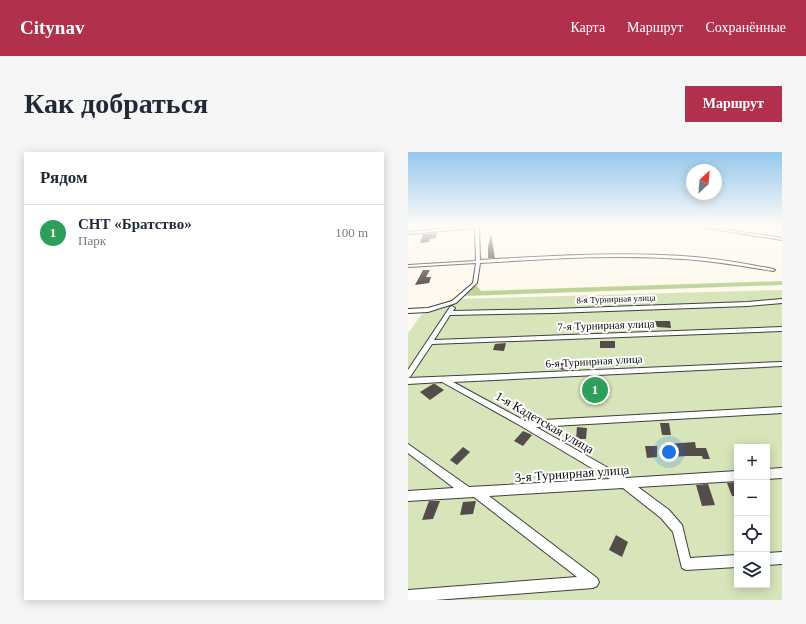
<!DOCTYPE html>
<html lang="ru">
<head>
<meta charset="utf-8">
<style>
  :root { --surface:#fff; --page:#f6f6f7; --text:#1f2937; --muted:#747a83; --line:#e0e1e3; --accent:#b1304c }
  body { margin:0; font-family:Georgia,serif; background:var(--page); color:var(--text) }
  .controls { position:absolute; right:12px; bottom:12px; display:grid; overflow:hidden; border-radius:0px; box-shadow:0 2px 10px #0003 }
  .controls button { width:36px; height:36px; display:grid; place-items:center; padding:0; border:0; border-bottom:1px solid var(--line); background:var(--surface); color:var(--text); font:20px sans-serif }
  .compass { position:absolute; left:278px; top:12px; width:36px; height:36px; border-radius:50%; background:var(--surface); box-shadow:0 2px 10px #0003; rotate:26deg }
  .you { position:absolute; left:261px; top:300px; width:14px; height:14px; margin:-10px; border:3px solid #fff; border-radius:50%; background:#1a73e8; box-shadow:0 0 0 6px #1a73e833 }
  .badge { display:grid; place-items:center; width:26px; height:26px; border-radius:50%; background:var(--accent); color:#fff; font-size:13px; font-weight:700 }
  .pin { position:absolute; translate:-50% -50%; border:2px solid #fff; box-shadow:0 1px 4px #0006 }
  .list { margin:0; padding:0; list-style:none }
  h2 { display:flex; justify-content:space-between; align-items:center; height:52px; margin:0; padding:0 16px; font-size:17px }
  h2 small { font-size:13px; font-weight:400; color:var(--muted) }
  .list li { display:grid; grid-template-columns:26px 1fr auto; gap:12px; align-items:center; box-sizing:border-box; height:56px; padding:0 16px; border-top:1px solid var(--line) }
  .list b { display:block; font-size:15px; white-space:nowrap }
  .list p { margin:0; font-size:13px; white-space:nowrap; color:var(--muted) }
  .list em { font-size:13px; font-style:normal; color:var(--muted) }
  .icon { flex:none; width:22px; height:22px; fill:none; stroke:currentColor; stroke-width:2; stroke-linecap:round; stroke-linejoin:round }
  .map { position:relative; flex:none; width:374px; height:448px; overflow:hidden; border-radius:0px }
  header { display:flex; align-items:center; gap:24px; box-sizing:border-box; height:56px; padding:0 20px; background:var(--accent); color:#fff }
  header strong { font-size:19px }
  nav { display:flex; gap:22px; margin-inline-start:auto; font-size:14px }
  .intro { display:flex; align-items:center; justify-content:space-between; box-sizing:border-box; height:96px; padding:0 24px }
  h1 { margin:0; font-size:28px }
  .button { padding:10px 18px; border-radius:0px; background:var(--accent); color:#fff; font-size:14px; font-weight:700 }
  main { display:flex; gap:24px; padding:0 24px }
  aside { flex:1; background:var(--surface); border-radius:0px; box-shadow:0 2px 10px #0003 }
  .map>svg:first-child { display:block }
</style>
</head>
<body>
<header>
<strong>Citynav</strong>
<nav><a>Карта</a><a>Маршрут</a><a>Сохранённые</a></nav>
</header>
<div class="intro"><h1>Как добраться</h1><a class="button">Маршрут</a></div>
<main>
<aside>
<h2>Рядом<small></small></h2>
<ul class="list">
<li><span class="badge" style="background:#2e9e5b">1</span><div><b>СНТ «Братство»</b><p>Парк</p></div><em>100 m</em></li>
</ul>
</aside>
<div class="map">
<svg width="374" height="448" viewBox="0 0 374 448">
  <rect width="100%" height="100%" fill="#fef8ed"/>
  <path fill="#d8e5ba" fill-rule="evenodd" d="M374 138V448H0V181L14 162 49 147ZM329 295H359V433H329Z"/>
  <polygon fill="#bed49a" points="374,129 374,133 56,144 65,134 69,134 73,139"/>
  <g fill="#544c4a">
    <polygon points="29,81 28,86 22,87 21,90 12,91 15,82"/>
    <polygon points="83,82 87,106 80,106 80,95"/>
    <polygon points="15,118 22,118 18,125 23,125 21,131 7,133"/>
    <polygon points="247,169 262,169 263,176 249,175"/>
    <rect x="192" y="189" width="15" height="7"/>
    <polygon points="98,191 96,199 85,198 87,192"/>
    <polygon points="144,210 158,211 156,218 142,215"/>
    <polygon points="25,232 27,232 36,238 22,248 12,240"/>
    <polygon points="252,271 261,271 263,283 254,283"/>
    <polygon points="169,275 179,276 178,287 168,287"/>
    <polygon points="115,279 124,283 115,294 106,289"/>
    <polygon points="287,290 288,296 298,296 302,307 295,307 294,304 279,304 263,305 259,292"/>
    <polygon points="237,294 249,294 249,305 239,306"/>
    <polygon points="55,295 62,300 49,313 42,308"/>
    <polygon points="329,330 329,344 324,344 319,331"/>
    <polygon points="300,332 307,353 294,354 288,333"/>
    <polygon points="21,349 32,349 25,367 14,368"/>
    <polygon points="68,349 65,362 52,363 55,350"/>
    <polygon points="208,383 220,390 214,405 201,398"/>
  </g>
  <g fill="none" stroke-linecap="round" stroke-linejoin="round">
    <defs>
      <g id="minor">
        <path d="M64 74H76L71 75 72 108C139 104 207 100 274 104 305 106 335 111 365 117L367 118 365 119C335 114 305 109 275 107 207 102 139 107 72 111L69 131 48 151 20 160 0 161V157L20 156 44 149 65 131 68 111 0 115V113L68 109 67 76 0 82V80Z"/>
        <polygon points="285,74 293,74 374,86 374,88"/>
        <polygon points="374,147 374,151 340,154 145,161 42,163 26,188 374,175 374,179 24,192 2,225 0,226 0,218 42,155 44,154 47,156 45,159 145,157 340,150"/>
        <polygon points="374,210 374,214 45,230 117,269 374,255 374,261 128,275 218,326 329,319 329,329 230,335 261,358 274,373 282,406 329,403 329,415 278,418 274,416 265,380 253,366 215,336 81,344 189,426 191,430 189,434 185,436 27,448 0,448 0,438 169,425 66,345 0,349 0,339 46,336 0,301 0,292 61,335 202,327 113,274 34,230 0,232 0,226"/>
        <polygon points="374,316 374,326 359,327 359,317"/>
        <polygon points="374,400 374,412 359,413 359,401"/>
      </g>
    </defs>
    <use href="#minor" stroke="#3f3f3f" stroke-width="2"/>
    <use href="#minor" fill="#fff" fill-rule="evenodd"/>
  </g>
  <linearGradient id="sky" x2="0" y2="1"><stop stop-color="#94c8ec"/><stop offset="0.54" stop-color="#fffcf7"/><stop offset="1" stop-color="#fffcf7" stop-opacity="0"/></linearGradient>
  <rect width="374" height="137" fill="url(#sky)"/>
  <g text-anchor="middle" stroke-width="4" stroke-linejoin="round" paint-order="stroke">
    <g font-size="9" fill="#0c0c0c" stroke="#fff">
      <text transform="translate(208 147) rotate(-2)" y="3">8-я Турнирная улица</text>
    </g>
    <g font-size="11" fill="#0c0c0c" stroke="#fff">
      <text transform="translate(198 173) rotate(-2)" y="4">7-я Турнирная улица</text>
      <text transform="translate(186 209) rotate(-3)" y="4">6-я Турнирная улица</text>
    </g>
    <g font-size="13" fill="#0c0c0c" stroke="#fff">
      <text transform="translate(137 270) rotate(30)" y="5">1-я Кадетская улица</text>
      <text transform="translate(164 321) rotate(-4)" y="5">3-я Турнирная улица</text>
    </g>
  </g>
</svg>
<div class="controls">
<button>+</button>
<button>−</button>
<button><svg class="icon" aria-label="locate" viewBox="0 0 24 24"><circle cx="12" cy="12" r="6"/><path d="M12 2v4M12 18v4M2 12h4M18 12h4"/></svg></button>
<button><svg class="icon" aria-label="layers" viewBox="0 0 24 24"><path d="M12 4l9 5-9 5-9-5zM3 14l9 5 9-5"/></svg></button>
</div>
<svg class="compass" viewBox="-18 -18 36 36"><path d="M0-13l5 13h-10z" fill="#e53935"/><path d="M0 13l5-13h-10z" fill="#747a83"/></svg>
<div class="you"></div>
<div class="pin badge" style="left:187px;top:238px;background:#2e9e5b">1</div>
</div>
</main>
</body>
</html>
